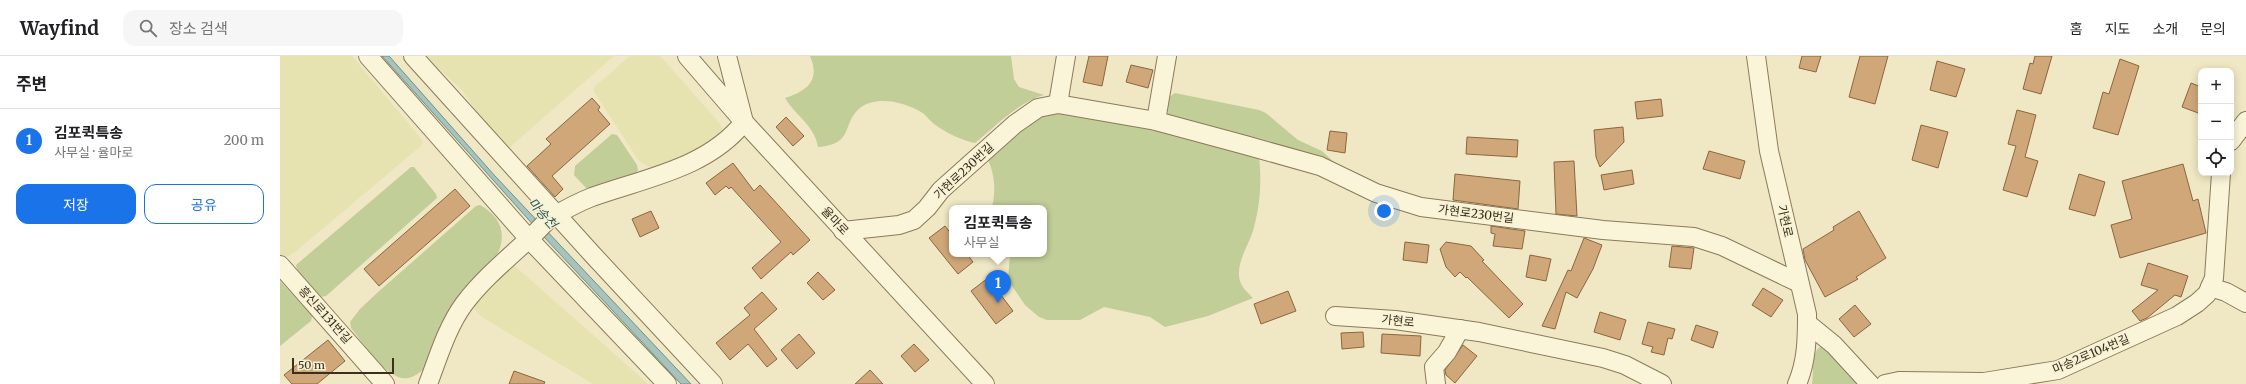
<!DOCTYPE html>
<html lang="ko">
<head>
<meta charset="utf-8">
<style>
  :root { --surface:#fff; --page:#f6f6f6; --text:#202124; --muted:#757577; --line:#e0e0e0; --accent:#1a73e8 }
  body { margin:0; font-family:Merriweather,"Noto Sans KR",serif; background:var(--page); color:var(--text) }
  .controls { position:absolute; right:12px; top:12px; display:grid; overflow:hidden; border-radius:8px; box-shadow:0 2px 10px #0003 }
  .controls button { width:36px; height:36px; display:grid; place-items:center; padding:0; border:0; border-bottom:1px solid var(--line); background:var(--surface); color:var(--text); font:20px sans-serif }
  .scale { position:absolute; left:12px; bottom:10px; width:102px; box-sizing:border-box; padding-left:4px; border:2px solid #3b2f1e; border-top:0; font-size:11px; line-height:14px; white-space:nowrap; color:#3b2f1e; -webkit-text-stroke:3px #f7f1d4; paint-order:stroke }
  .you { position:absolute; left:1104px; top:155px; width:14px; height:14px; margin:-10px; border:3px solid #fff; border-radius:50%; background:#1a73e8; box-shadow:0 0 0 6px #1a73e833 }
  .badge { display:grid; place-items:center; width:26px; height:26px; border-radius:50%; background:var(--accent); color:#fff; font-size:13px; font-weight:700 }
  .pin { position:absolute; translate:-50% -33px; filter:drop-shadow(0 1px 2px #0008) }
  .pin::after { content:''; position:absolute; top:21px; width:14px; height:12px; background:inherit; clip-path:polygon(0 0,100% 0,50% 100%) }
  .popup { position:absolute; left:669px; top:149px; width:98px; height:52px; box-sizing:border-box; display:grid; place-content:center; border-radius:8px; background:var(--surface); filter:drop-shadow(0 1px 3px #0005); font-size:13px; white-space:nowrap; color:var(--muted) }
  .popup b { font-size:15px; color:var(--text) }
  .popup::after { content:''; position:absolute; left:50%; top:100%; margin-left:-8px; border:8px solid transparent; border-top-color:var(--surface) }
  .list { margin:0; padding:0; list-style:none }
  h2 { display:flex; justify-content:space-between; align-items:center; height:52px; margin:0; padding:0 16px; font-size:17px }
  h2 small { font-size:13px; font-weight:400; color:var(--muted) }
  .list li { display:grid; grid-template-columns:26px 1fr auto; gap:12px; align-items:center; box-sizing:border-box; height:64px; padding:0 16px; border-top:1px solid var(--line) }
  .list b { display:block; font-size:15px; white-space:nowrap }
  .list p { margin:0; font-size:13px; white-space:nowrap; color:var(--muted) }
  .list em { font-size:13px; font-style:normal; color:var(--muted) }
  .actions { display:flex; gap:8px; padding:12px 16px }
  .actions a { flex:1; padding:9px 0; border:1px solid var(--accent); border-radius:12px; text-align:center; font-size:14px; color:var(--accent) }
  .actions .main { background:var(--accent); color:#fff }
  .icon { flex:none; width:22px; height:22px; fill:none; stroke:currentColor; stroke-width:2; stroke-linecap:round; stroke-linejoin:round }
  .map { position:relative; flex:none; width:1966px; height:328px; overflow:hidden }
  header { display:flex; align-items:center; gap:24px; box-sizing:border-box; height:56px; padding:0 20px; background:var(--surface); border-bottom:1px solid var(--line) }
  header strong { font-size:19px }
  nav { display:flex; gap:22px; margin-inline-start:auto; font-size:14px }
  .search { width:280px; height:36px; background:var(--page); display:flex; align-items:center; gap:10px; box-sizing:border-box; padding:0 14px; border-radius:12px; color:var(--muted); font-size:15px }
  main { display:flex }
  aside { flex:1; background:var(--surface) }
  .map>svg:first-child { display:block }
</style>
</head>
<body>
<header>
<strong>Wayfind</strong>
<div class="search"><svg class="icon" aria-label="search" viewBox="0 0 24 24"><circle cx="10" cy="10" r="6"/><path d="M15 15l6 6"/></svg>장소 검색</div>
<nav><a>홈</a><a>지도</a><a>소개</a><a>문의</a></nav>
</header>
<main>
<aside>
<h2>주변<small></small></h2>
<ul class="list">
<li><span class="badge">1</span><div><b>김포퀵특송</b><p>사무실 · 율마로</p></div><em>200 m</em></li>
</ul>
<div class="actions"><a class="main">저장</a><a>공유</a></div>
</aside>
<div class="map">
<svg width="1966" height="328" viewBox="0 0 1966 328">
  <rect width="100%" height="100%" fill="#f0e8c4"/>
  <g fill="#e6e3b1">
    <polygon points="0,0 72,0 143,85 141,90 15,196 3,203 0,201"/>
    <polygon points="145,0 334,0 230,91 226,91 201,63 182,34"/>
    <polygon points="350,0 380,0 438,65 442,72 442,76 439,80 415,94 378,111 371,112 359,105 314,36 314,31"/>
    <polygon points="235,210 338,301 368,328 313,328 202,261 195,254 194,249 229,211"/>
  </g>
  <g fill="#c2ce98">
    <path d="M530 0H731L734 23 739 31 764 39C737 47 717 69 695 87 681 84 666 77 654 68 649 64 646 59 641 56 625 46 596 39 580 52 561 68 575 88 538 91 535 70 515 59 505 42 526 35 541 25 530 0Z"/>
    <path d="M895 37 979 54 986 57 1018 84 1042 95 1054 106 1053 109 979 101C982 127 980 150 973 175 969 188 958 204 959 219 959 229 966 235 973 242L928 260 885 271 870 261 824 251 800 264H767L759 261 745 249 728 224 730 198H764V152H712C716 133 715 117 706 100L742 69 773 54 887 74 889 41Z"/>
    <polygon points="332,78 337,79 357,109 358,114 355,119 311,133 306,132 294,119 295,110"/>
    <polygon points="131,111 134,111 156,138 157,142 46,240 41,241 17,214 16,209"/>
    <path d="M200 149C220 160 227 177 218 197L144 313C139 317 134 321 128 322 108 326 83 287 71 272L70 266 80 253 97 237 196 150Z"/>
    <polygon points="0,225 32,260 31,265 0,290"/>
    <path d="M1540 291 1546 292 1583 328H1532C1534 318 1531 296 1540 291Z"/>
  </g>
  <polygon fill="#a6c3be" stroke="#6c928d" points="102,0 109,0 215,120 411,328 401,328 265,182"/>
  <g fill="#cfa779" stroke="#8b663f">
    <polygon points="809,0 828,0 822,30 803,26"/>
    <polygon points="1522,0 1541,0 1536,16 1519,12"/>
    <polygon points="1580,0 1608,0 1595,48 1569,41"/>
    <polygon points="1755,0 1772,0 1761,38 1743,33 1750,7 1753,8"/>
    <polygon points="1840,3 1859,10 1838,79 1813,72 1823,36 1829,38"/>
    <polygon points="1657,5 1685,13 1676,41 1650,34"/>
    <polygon points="851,9 873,14 868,32 846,26"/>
    <polygon points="1911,27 1921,31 1921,58 1902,51"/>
    <polygon points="312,42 320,51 318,54 330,68 272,120 283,133 275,141 247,110 271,88 266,83"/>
    <polygon points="1381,43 1383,60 1357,63 1355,46"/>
    <polygon points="1737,54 1756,59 1745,101 1758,105 1747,141 1723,134 1736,90 1728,88"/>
    <polygon points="506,61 524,80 513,90 496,71"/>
    <polygon points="1641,69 1668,76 1658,112 1632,104"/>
    <polygon points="1343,71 1344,86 1320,111 1316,101 1314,74"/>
    <polygon points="1050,75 1067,77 1065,97 1047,94"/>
    <polygon points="1187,81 1238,84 1237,101 1186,98"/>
    <polygon points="1429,95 1465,105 1460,123 1423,113"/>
    <polygon points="1294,105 1297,160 1276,158 1274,106"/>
    <polygon points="453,107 474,135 480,129 530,184 513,199 511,196 481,223 472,212 501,186 451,131 449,133 446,130 435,139 426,127"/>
    <polygon points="1903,108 1913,145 1918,143 1926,177 1840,202 1831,169 1852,163 1842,125"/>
    <polygon points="1352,114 1354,128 1324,134 1321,119"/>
    <polygon points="1175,118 1240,125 1238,153 1173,144"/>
    <polygon points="1799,118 1825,126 1815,160 1789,153"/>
    <polygon points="175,133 190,150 99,230 84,213"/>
    <polygon points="371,155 379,172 360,181 352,163"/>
    <polygon points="1579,155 1606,202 1576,221 1578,223 1545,241 1525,204 1523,193 1554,174 1553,171"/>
    <polygon points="665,170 672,179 672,198 687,198 693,206 678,218 649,182"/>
    <polygon points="1211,170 1245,175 1242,193 1213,190 1215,178 1211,177"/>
    <polygon points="1304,182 1322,189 1313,213 1297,242 1286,236 1275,273 1262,270 1288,214 1291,215"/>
    <polygon points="1125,186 1149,189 1147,207 1123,204"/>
    <polygon points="1166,186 1191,190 1204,204 1202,205 1243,248 1229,262 1187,221 1186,222 1180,216 1175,221 1166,211 1160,193"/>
    <polygon points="1392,190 1414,192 1411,213 1389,211"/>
    <polygon points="1250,199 1271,203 1266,225 1246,221"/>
    <polygon points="1868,207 1908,220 1901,241 1895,239 1867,262 1860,265 1852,255 1878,234 1861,229"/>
    <polygon points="538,216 555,234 543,244 527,227"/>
    <polygon points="708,222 733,255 716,268 691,235"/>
    <polygon points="1483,232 1503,244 1491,261 1472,249"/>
    <polygon points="1008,235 1016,255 981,268 974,248"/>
    <polygon points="482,236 497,253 474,273 497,303 487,311 468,288 450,304 436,287 470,259 464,252"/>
    <polygon points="1575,249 1591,268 1574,281 1559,263"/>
    <polygon points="1320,256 1346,264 1340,284 1314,276"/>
    <polygon points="1368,266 1395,273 1392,283 1388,282 1384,299 1371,296 1373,291 1362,288"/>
    <polygon points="1416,269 1438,276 1433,292 1411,284"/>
    <polygon points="1083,276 1084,291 1062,293 1061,277"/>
    <polygon points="519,278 535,297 517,313 501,294"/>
    <polygon points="1102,278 1141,280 1140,300 1101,297"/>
    <polygon points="48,284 65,305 37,328 12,328 4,319"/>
    <polygon points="634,288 649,304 635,316 621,300"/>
    <polygon points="1183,289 1197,300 1175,327 1166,319 1165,314"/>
    <polygon points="590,314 603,328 575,328"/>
    <polygon points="234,315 265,326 264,328 229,328"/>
  </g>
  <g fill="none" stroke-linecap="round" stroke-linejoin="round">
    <defs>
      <g id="minor">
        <polyline points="88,0 249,183 387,328"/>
        <polyline points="133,0 313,199 433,328"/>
        <polyline points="407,0 464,66 705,328"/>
        <path d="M1476 0 1489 95 1527 258C1527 282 1527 305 1517 328"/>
        <polyline points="778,48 786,0"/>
        <polyline points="876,65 887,0"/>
        <polyline points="1951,85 1966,65"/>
        <polyline points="563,175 619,169 634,164 647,152 661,134 735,68 758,52 778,48 876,65 965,89 1040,110 1096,137 1141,151 1323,174 1414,181 1442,190 1519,227"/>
        <polyline points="0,209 105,328"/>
        <polyline points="1930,231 1946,236 1966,247"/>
        <polyline points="1055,260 1115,264 1199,276 1323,302 1345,309 1382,328"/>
        <polyline points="1527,267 1554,289 1590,328"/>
        <path d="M148 328C158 302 167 271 184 248 202 224 227 203 250 182 258 175 265 165 274 160 286 153 299 146 312 141 365 122 428 112 464 66L447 0"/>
        <polyline points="1156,328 1154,311 1167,296 1180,273"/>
        <polyline points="1605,328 1619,325 1704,326 1778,314 1897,260 1917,247 1927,238 1934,222 1941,117"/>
      </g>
    </defs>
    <use href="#minor" stroke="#8b7a5a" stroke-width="20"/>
    <use href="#minor" stroke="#faf4d8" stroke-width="18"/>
  </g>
  <g text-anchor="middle" stroke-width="3" stroke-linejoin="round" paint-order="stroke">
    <g font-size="12" fill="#3b2f1e" stroke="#f7f1d4">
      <text transform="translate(684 115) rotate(-43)" y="4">가현로230번길</text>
      <text transform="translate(1196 158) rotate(7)" y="4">가현로230번길</text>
      <text transform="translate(555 165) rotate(47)" y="4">율마로</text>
      <text transform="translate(1505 165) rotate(77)" y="4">가현로</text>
      <text transform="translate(45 259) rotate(48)" y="4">흥신로131번길</text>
      <text transform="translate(1118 265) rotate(6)" y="4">가현로</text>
      <text transform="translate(1811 298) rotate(-23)" y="4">마송2로104번길</text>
    </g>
    <g font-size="13" font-style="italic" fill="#2d595b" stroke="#f7f1d4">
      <text transform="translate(263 157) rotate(48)" y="5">마송천</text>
    </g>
  </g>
</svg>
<div class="controls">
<button>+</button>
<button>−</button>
<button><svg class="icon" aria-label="locate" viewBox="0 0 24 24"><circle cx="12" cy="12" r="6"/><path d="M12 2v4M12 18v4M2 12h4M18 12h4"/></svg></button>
</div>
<div class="scale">50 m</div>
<div class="you"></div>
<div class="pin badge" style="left:718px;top:247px">1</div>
<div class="popup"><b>김포퀵특송</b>사무실</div>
</div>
</main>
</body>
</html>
